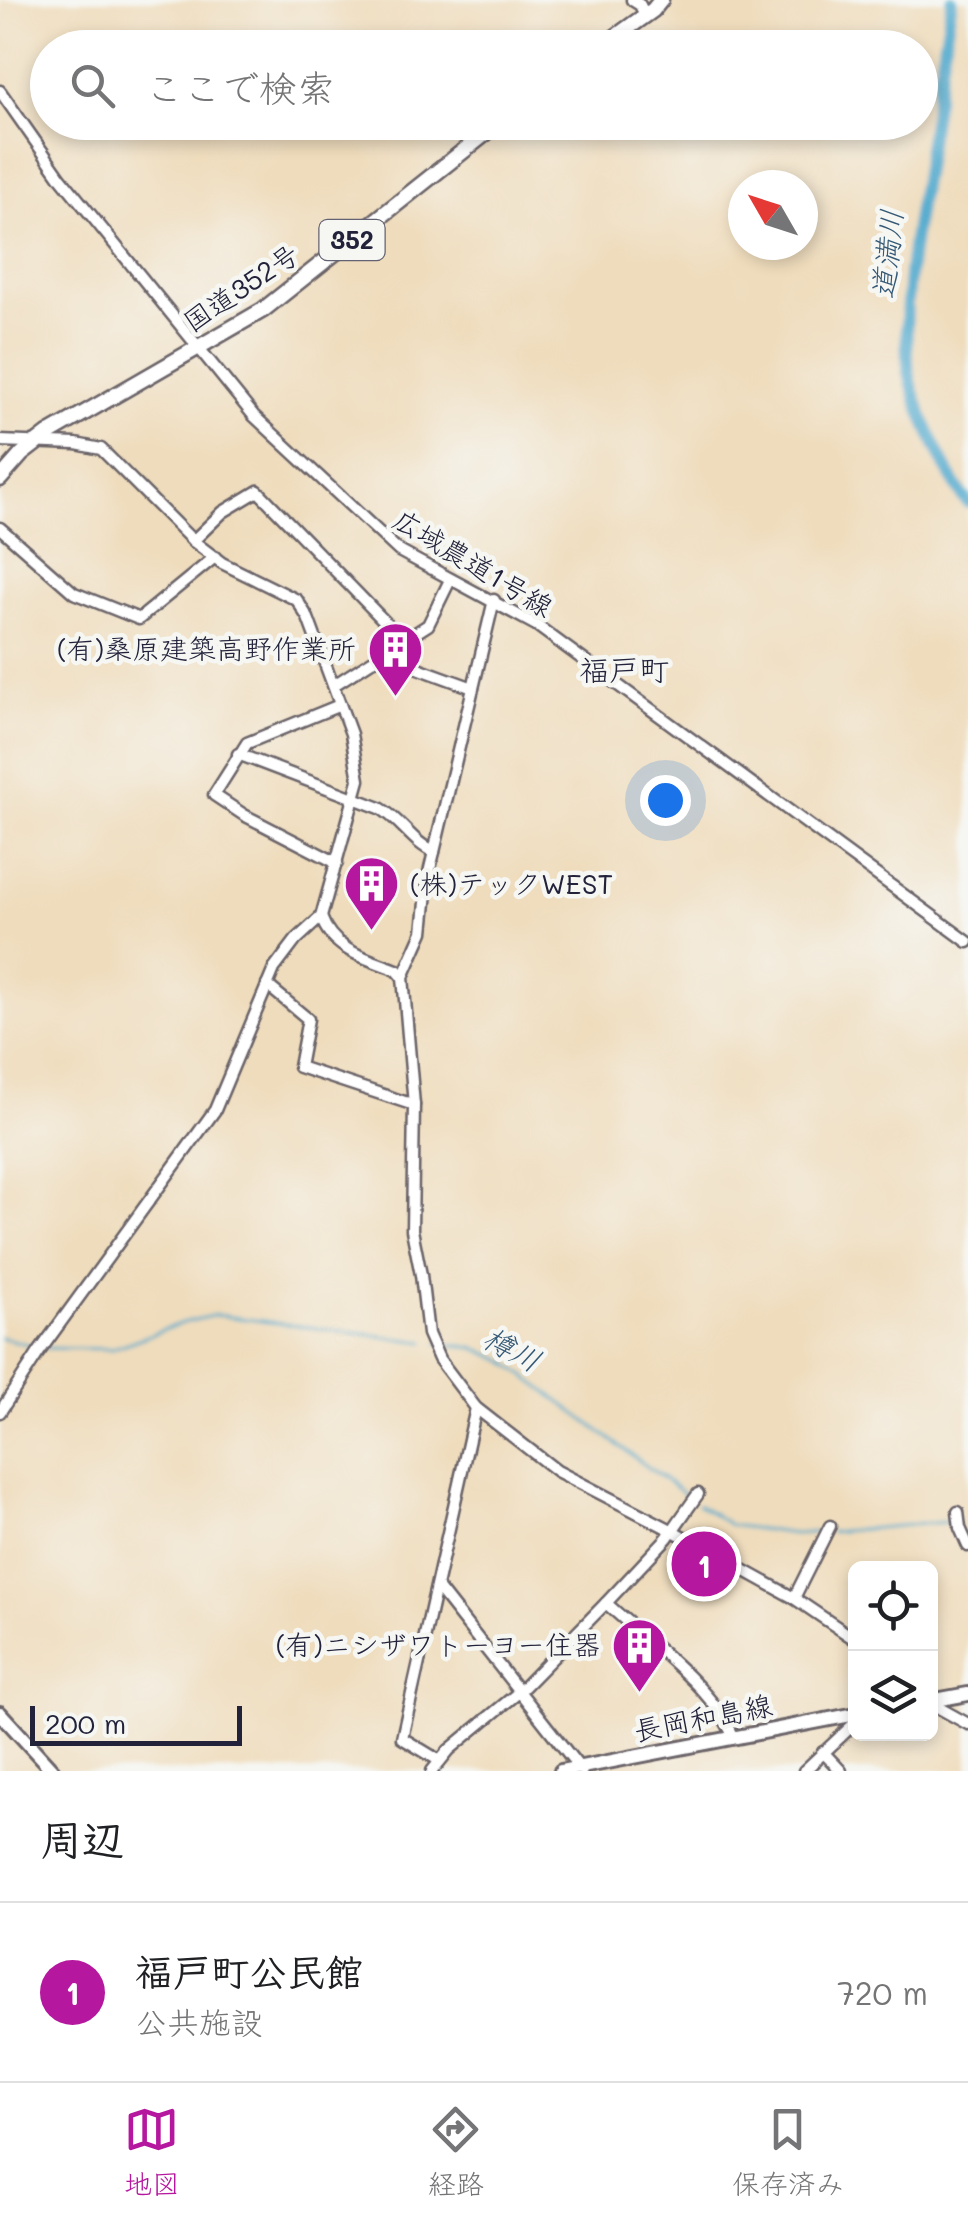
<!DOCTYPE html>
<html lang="ja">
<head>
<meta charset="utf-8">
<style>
  :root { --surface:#fff; --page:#f6f6f6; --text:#202124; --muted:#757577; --line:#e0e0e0; --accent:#b5179e }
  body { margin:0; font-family:Mali,"Klee One",sans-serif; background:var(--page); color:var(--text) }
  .controls { position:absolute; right:30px; bottom:30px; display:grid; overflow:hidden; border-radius:15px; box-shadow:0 5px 15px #0003 }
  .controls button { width:90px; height:90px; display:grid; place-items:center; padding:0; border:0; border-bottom:2px solid var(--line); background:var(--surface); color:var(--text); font:50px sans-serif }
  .compass { position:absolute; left:728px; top:170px; width:90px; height:90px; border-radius:50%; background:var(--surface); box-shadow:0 5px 15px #0003; rotate:309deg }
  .scale { position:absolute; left:30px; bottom:25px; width:212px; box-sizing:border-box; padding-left:10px; border:5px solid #22223b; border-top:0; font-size:28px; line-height:35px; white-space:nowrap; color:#22223b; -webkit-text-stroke:8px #f6f6f2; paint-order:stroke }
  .you { position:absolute; left:665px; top:800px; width:35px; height:35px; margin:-25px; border:8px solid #fff; border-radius:50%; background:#1a73e8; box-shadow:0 0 0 15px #1a73e833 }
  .badge { display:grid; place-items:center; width:65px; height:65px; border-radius:50%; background:var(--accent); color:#fff; font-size:32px; font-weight:700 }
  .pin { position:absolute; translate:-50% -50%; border:5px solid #fff; box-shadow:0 2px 10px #0006 }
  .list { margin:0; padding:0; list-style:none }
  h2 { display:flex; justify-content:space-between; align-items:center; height:130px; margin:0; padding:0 40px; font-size:42px }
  h2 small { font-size:32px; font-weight:400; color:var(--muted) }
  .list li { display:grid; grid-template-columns:65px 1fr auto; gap:30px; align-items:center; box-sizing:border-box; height:180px; padding:0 40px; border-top:2px solid var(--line) }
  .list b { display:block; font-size:38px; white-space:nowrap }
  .list p { margin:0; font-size:32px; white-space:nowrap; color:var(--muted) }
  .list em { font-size:32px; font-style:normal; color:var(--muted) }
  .icon { flex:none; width:55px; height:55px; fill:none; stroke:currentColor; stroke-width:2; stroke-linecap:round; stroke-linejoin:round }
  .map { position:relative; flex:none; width:968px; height:1771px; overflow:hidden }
  .search { position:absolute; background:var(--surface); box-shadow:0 5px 15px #0003; left:30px; right:30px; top:30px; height:110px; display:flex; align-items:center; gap:25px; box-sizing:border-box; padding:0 35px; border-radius:55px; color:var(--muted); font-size:38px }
  .sheet { height:310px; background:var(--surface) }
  nav { display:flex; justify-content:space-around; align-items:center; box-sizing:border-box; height:140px; border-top:2px solid var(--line); background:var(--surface); font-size:28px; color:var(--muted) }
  nav a { display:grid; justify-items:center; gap:5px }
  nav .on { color:var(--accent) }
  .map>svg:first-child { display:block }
</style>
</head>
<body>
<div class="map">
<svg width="968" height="1771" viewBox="0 0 968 1771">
  <rect width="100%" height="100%" fill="#f6f6f2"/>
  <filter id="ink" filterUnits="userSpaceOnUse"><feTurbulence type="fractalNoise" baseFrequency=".01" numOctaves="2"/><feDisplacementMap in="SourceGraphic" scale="20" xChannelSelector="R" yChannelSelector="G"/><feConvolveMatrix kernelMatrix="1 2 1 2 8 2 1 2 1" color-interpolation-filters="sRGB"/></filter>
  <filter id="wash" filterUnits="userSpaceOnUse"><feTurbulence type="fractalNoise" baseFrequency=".0048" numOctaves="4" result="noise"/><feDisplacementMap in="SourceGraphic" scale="40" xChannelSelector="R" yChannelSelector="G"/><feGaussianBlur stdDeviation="2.25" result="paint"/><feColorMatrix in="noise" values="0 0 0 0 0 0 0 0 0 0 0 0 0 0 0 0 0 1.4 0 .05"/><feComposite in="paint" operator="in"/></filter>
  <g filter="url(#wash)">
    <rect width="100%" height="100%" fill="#efdcbc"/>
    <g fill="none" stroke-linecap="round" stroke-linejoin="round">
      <g stroke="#4fa9cd" stroke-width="2.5">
        <polyline points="0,1337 38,1347"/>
        <polyline points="438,1343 475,1348 505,1361 691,1499"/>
        <polyline points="46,1348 111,1349 182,1323 216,1315 425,1342"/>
        <polyline points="698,1504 730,1525 794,1534 822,1532"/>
        <polyline points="830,1532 957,1521"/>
      </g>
      <path stroke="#4fa9cd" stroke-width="12" d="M952 0C942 58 933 116 924 174 913 237 902 300 908 364 910 396 948 478 968 503"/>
    </g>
  </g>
  <g filter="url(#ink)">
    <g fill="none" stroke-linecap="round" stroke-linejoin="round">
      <defs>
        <g id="minor">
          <polyline points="632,0 640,5 645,15"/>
          <polyline points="0,91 61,178 254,416 399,551 536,625 968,942"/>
          <polyline points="0,441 76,444 101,449 193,541 222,563 297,600 308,618 351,734 359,780 321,917 296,940 274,969 215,1110 39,1352 0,1412"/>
          <polyline points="0,528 74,593 139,619 215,557"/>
          <polyline points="193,541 223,512 258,491 391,628 418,668 473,688"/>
          <polyline points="494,600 429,873 423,932 403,977 414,1105 412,1230 421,1275 428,1334 439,1359 476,1408 557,1471 673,1531 794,1598 856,1640"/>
          <polyline points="334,685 428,625 450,580"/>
          <path d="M238 754 380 808C400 819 413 843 434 852"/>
          <polyline points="337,863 244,815 214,795 247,743 340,705"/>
          <path d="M321 917C333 951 366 958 397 970L403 977"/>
          <polyline points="267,985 308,1019 299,1067 414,1105"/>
          <polyline points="958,1512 960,1528 968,1546"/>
          <polyline points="437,1587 582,1771"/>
          <polyline points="794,1598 830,1526"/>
          <path d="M606 1603C646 1640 712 1687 733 1736"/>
          <polyline points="930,1703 968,1724"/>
          <polyline points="823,1752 841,1771"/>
          <polyline points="440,1761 402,1738 476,1408"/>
          <polyline points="432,1771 449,1750 519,1692 606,1603 667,1538 698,1494"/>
          <polyline points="804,1771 854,1724 856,1718"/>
        </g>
        <g id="major">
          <polyline points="930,1701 968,1694"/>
          <polyline points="0,1713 53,1771"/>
          <polyline points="561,1771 856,1714"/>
        </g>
        <g id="highway">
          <polyline points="600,48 653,10 661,0"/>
          <polyline points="0,479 22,454 48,434 263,310 500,122"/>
        </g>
      </defs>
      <use href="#minor" stroke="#6a6368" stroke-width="15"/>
      <use href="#major" stroke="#6a6368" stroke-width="18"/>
      <use href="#highway" stroke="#6a6368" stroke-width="19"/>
      <use href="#minor" stroke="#fff" stroke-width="10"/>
      <use href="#major" stroke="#fff" stroke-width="12"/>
      <use href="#highway" stroke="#fff" stroke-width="14"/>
    </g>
  </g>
  <defs>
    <symbol id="building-pin" viewBox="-11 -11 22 30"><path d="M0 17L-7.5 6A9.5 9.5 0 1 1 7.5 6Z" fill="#b5179e" stroke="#f6f6f2"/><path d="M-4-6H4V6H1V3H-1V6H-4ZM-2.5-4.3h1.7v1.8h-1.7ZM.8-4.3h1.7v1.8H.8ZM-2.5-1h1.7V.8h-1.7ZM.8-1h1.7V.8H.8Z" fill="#fff"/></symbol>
  </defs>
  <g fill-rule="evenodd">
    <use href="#building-pin" x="364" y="618" width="63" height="86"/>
    <use href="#building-pin" x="340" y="852" width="63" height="86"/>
    <use href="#building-pin" x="608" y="1614" width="63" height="86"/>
  </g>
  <g text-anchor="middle" stroke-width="9" stroke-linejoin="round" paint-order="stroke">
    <rect fill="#f6f6f2" stroke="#626272" stroke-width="2.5" x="319.5" y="220" width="65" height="40" rx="8"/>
    <g font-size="25" font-weight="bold" fill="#22223b">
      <text x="352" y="249">352</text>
    </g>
    <g font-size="28" fill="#22223b" stroke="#f6f6f2">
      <text transform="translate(241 288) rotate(-34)" y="10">国道352号</text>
      <text transform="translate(473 563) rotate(31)" y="10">広域農道1号線</text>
      <text transform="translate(703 1718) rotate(-11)" y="10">長岡和島線</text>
    </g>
    <g font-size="28" fill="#22223b" stroke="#f6f6f2" text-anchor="end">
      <text x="356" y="659">(有)桑原建築高野作業所</text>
      <text x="410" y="894" text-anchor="start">(株)テックWEST</text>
      <text x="601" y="1655">(有)ニシザワトーヨー住器</text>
    </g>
    <g font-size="30" font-style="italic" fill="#345875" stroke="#f6f6f2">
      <text transform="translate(888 254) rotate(-84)" y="10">道満川</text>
      <text transform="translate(512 1350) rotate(28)" y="10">樽川</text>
    </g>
    <g font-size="30" fill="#22223b" stroke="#f6f6f2">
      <text x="624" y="681">福戸町</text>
    </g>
  </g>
</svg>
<div class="controls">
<button><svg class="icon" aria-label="locate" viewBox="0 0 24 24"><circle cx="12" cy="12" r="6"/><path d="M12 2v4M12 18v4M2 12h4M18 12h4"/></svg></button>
<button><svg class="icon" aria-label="layers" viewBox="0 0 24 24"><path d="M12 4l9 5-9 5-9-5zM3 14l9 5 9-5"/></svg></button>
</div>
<svg class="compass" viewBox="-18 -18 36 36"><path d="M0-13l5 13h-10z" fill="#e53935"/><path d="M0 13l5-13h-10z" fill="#757577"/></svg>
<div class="scale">200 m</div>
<div class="you"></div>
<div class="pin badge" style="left:704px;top:1564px">1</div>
<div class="search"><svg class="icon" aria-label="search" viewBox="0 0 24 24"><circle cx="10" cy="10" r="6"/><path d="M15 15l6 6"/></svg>ここで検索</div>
</div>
<section class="sheet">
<h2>周辺<small></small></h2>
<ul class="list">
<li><span class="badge">1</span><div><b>福戸町公民館</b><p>公共施設</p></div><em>720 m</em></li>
</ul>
</section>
<nav>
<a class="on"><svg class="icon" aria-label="map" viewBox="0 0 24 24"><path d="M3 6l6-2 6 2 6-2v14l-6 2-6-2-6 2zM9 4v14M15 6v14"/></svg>地図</a>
<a><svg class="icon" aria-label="directions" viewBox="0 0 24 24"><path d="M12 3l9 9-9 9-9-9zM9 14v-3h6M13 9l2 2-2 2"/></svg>経路</a>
<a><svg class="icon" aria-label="saved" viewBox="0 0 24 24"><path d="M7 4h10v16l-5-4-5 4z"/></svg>保存済み</a>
</nav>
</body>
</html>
